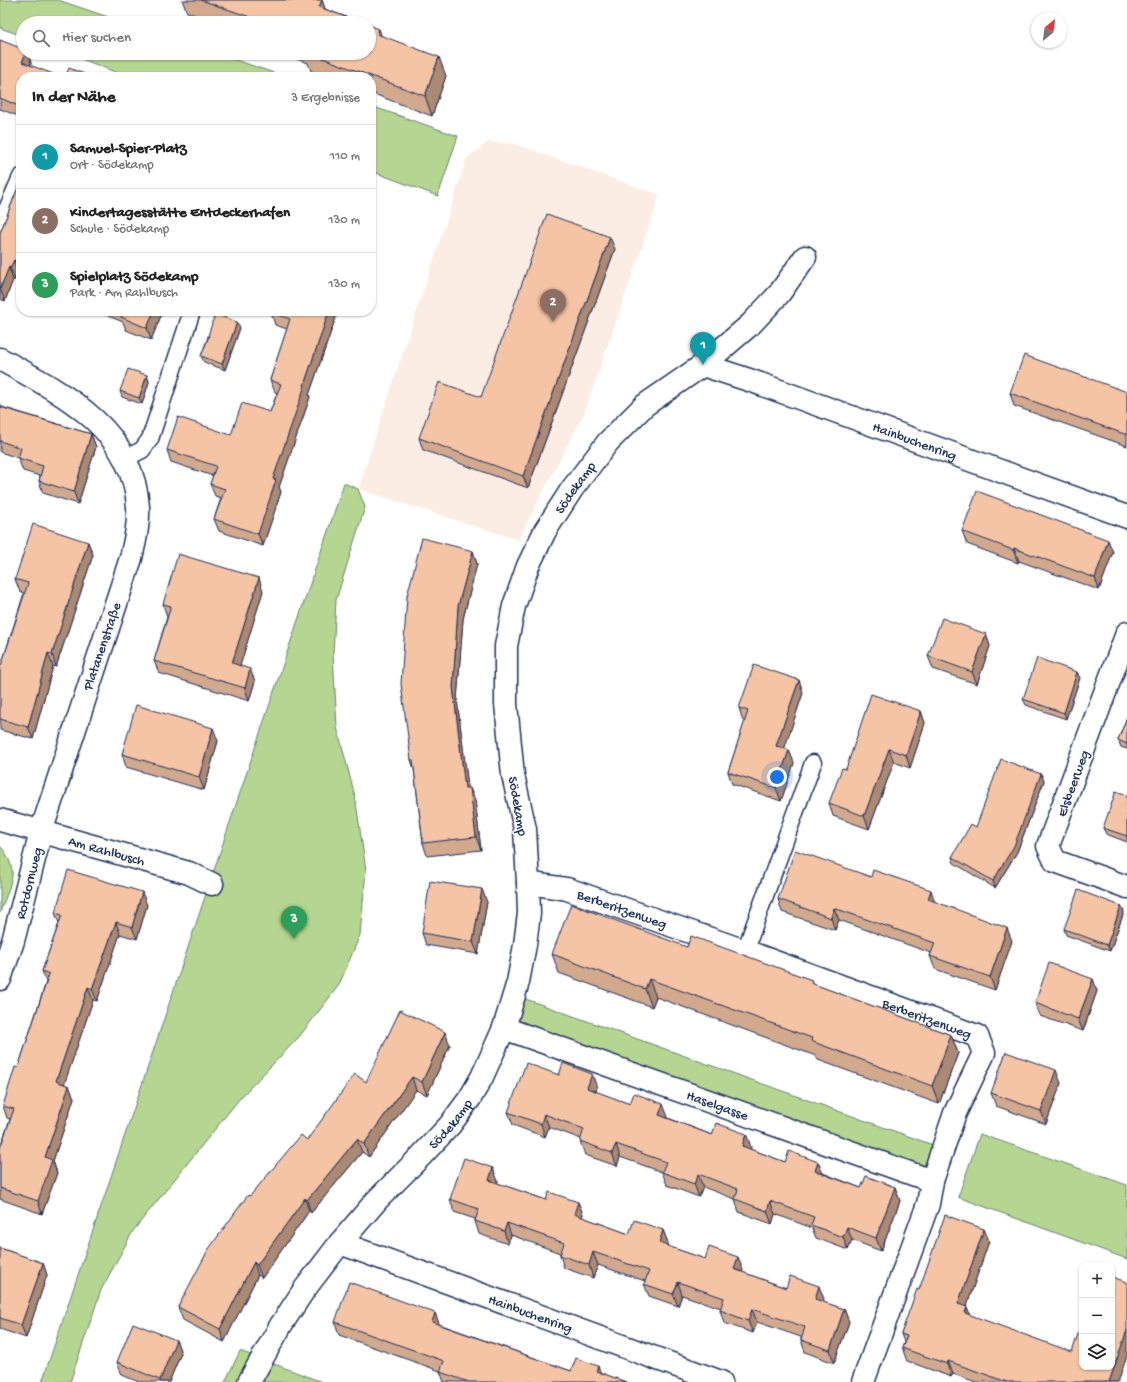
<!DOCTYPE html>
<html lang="de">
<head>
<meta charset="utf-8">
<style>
  :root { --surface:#fff; --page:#f2f2f2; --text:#222; --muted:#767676; --line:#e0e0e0; --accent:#1b2f5e }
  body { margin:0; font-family:"Gochi Hand",sans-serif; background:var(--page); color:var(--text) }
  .controls { position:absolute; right:12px; bottom:12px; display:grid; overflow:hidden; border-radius:8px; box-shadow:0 1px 3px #0004 }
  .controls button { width:36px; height:36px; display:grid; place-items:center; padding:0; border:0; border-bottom:1px solid var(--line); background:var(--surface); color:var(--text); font:20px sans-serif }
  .compass { position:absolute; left:1031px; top:12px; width:36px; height:36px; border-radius:50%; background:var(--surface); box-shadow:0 1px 3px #0004; rotate:29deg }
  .you { position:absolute; left:777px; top:777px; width:14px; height:14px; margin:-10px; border:3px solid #fff; border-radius:50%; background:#1a73e8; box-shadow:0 0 0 6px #1a73e833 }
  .badge { display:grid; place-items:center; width:26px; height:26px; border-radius:50%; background:var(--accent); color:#fff; font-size:13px; font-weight:700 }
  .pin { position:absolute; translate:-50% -33px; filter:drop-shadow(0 1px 2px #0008) }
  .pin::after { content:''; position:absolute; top:21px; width:14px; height:12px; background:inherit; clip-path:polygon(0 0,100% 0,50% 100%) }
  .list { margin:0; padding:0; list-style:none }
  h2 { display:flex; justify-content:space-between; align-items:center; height:52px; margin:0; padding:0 16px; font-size:17px }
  h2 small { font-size:13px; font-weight:400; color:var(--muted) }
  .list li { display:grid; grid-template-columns:26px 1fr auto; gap:12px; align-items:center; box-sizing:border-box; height:64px; padding:0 16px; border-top:1px solid var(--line) }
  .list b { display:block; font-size:15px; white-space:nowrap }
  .list p { margin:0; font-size:13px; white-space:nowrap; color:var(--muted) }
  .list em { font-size:13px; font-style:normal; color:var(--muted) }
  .icon { flex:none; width:22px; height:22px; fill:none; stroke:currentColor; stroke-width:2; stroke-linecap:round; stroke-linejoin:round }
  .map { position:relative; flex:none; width:1127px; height:1382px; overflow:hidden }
  .search { position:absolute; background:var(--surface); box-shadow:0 1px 3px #0004; left:16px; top:16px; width:360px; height:44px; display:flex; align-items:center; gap:10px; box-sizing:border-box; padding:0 14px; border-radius:22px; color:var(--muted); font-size:15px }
  .panel { position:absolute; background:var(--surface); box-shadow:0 1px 3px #0004; left:16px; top:72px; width:360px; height:244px; border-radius:16px }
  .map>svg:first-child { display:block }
</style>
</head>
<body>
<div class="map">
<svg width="1127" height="1382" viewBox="0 0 1127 1382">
  <rect width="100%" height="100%" fill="#fff"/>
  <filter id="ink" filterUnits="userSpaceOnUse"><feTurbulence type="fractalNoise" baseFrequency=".025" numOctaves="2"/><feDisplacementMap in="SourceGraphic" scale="8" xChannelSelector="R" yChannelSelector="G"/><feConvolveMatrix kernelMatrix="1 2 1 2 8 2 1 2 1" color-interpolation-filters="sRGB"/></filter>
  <g filter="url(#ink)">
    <polygon fill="#fcede4" points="488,142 515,144 660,195 584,414 518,540 358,489 467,158"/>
    <g fill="#b4d690" stroke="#688277">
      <polygon points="0,0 58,0 126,23 23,23 23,36 0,28"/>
      <polygon points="66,53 215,53 286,77 128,77"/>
      <polygon points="371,106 458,136 438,196 371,171"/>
      <polygon points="344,483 358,489 365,507 336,600 333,654 337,727 355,796 366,870 360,935 339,985 299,1037 241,1097 133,1231 101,1290 70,1382 42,1382"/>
      <path d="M0 846C6 851 14 868 12 876 10 888 4 901 0 913Z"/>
      <polygon points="523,998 947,1150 937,1178 515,1024"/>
      <polygon points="980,1134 1127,1185 1127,1259 958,1197"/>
      <polygon points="240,1351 322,1382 225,1382"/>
    </g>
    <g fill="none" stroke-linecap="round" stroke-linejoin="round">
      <defs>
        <g id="lane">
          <polyline points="0,225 21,177"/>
          <polyline points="126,458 142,450 150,439 192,311"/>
          <polyline points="745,951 813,763"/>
        </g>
        <g id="street">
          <path d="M0 359C62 393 133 428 138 507 139 524 135 541 131 558L41 832 13 941 0 979"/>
          <path id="s1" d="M703 365 752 381 1127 517"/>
          <polyline points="1127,633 1048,846 1055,861 1127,887"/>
          <path id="s2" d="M0 820 189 873 212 884"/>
          <path id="s3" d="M528 883 567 889 745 951 977 1036 984 1053 955 1113 932 1181 928 1204 863 1382"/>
          <path id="s4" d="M504 1028 932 1181"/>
          <path id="s5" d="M340 1243 721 1382"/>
          <path id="s6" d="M249 1382 281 1325 304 1290 340 1243 377 1200 421 1156 450 1125 470 1098 482 1077 504 1028 518 982 525 945 529 913 528 883 525 829 513 775 506 704V646L514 606 528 566 545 531 572 489 608 442 645 405 703 365 751 324 779 294 805 257"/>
        </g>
      </defs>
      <use href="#lane" stroke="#1b2f5e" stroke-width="19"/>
      <use href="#street" stroke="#1b2f5e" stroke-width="25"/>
      <use href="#lane" stroke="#fff" stroke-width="16"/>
      <use href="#street" stroke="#fff" stroke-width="22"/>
    </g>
    <g fill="#d2a98d" stroke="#1b2f5e">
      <polygon points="182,0 322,0 325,9 362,23 217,23 187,12"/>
      <polygon points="379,29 381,36 446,76 432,116 371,93 371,77 327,77 311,71 308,63 279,53 369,53"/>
      <polygon points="0,40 23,53 28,53 31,63 31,65 21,77 21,117 0,109"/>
      <polygon points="21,180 21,273 18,272 15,280 13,280 5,301 0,299 0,233"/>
      <polygon points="615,249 528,488 423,450 419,438 481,397"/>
      <polygon points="96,311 163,311 151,340 126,330 123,322"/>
      <polygon points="338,311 309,395 310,397 279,487 281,492 263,546 219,531 214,519 221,498 215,496 210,484 213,476 171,462 167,450 231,435 270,412 277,393 275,392 270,380 287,329 275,325 271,312"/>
      <polygon points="240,328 225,370 204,362 201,356 208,337 208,336"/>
      <polygon points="147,375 149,382 142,404 122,397 120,391"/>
      <polygon points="1127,392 1127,446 1014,406 1010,393"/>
      <polygon points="0,403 2,407 91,434 96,447 78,504 43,493 39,481 40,476 23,471 18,458 0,452"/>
      <polygon points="962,531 1113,552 1099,590 1019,561 1018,563 967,544"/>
      <polygon points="88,542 93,555 56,667 53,666 33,739 0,730 0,666 1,666 24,593 20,592 15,579"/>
      <polygon points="473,551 477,564 463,619 457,700 468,788 475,800 481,850 427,856 423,843 414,769 411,760"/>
      <polygon points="263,591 240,665 255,681 249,701 159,673 154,661 167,617 163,604"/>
      <polygon points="986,634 990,646 977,684 933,669 928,656"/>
      <polygon points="1080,678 1066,719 1026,705 1023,699"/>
      <polygon points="799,680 803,693 784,749 789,750 794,763 781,801 732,784 728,772 745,721 743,721 739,708"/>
      <polygon points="921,711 925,723 910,768 894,762 869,829 833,816 829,803 846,769"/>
      <polygon points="1127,717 1127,749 1121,747 1118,740"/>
      <polygon points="218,741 204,790 126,767 122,754"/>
      <polygon points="1041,774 1044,781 1017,852 995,888 954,863 952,857 976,827"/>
      <polygon points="1127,795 1127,842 1106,834 1103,828"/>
      <polygon points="778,899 935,902 1012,941 995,990 935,969 930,956 931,953 839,920 835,930 782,912"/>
      <polygon points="487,902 478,954 426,945 422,933"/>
      <polygon points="147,905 137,939 120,934 97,1001 93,1000 64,1084 69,1086 74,1098 53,1161 57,1173 42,1214 0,1199 0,1148 10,1119 7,1118 3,1106 18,1068 46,982 42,971 59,923 55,913"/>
      <polygon points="1121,906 1124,912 1110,951 1066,935 1064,929"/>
      <polygon points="687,947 813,984 951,1035 958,1053 939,1104 818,1060 816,1056 656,997 652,1007 559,973 552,954"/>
      <polygon points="1093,979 1097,991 1083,1031 1040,1016 1035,1003"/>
      <polygon points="450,1045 427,1095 416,1090 369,1157 362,1152 311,1213 309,1211 262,1278 258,1275 224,1342 183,1320 178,1307 250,1196 307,1140 366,1082"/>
      <polygon points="559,1075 597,1087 596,1092 630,1104 668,1117 668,1118 712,1135 746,1134 751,1147 750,1149 785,1162 818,1162 823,1173 861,1188 895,1187 900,1201 881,1251 852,1240 848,1250 816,1238 812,1228 775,1214 772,1224 739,1212 735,1199 703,1187 699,1197 667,1185 662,1172 620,1157 617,1166 585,1155 580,1141 581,1139 549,1127 545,1137 513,1125 508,1112"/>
      <polygon points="1061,1083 1046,1124 996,1106 991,1093"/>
      <polygon points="498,1181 497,1183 546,1200 578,1202 583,1214 582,1217 629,1234 663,1230 668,1243 667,1246 705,1259 743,1270 742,1272 786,1288 824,1299 823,1302 844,1309 849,1322 834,1363 805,1352 801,1340 801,1337 757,1322 753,1333 724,1323 720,1310 721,1308 682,1295 678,1306 649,1296 644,1284 645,1281 598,1265 593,1278 564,1268 560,1255 560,1253 511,1235 508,1244 479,1234 475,1221 475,1219 454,1212 450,1199"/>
      <polygon points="984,1229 989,1241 966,1307 967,1307 970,1315 1118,1382 976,1382 953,1374 951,1377 907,1361 902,1348 904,1342 901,1334 919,1290"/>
      <polygon points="0,1248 43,1263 47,1275 26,1338 0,1329"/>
      <polygon points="435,1313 439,1324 571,1371 601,1373 626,1382 444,1382 440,1371 339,1335 335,1322"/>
      <polygon points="176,1340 181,1353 169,1382 139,1382 122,1375 117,1362"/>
    </g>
    <g fill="#ab8973" stroke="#1b2f5e">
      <polygon points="322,0 329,20 319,7"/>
      <polygon points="379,29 386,49 377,34"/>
      <polygon points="26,53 28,53 31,63 27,75 22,62"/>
      <polygon points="439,57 446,76 432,116 425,96"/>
      <polygon points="610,237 615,249 528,488 523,476"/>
      <polygon points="14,260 18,272 15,280 10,268"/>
      <polygon points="9,267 13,280 5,301 0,289"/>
      <polygon points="154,311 163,311 151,340 147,328"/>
      <polygon points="329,311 338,311 309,395 310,397 279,487 281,492 263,546 258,534 273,479 304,385"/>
      <polygon points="237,322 240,328 225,370 222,364"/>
      <polygon points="147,375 149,382 142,404 139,398"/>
      <polygon points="91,434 96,447 78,504 74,492"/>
      <polygon points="1108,540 1113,552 1099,590 1095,578"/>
      <polygon points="88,542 93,555 56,667 52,654"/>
      <polygon points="1014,548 1019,561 1018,563 1013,550"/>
      <polygon points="473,551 477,564 463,619 457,700 470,801 465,788 453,687 458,606"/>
      <polygon points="259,578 263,591 237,676 232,663"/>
      <polygon points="986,634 990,646 977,684 972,672"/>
      <polygon points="48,653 53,666 33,739 28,727"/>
      <polygon points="250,669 255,681 249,701 245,688"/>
      <polygon points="1077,672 1080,678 1066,719 1064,713"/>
      <polygon points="799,680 803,693 781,759 776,746"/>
      <polygon points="921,711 925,723 910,768 906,755"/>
      <polygon points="213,728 218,741 204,790 199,777"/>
      <polygon points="889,749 894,762 869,829 864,816"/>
      <polygon points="789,750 794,763 781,801 776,788"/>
      <polygon points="1041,774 1044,781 1017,852 995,888 993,881"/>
      <polygon points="470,788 475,800 481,850 476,837"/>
      <polygon points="482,889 487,902 478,954 473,942"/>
      <polygon points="931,890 935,903 928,899"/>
      <polygon points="142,892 147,905 137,939 132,927"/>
      <polygon points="1121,906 1124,912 1110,951 1107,945"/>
      <polygon points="834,908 839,920 835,930 831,918"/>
      <polygon points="116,922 120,934 97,1001 92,989"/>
      <polygon points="1007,928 1012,941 995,990 990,977"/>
      <polygon points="649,979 656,997 652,1007 645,989"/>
      <polygon points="1093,979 1097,991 1083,1031 1078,1019"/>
      <polygon points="88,987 93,1000 61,1094 56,1081"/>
      <polygon points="445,1032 450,1045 427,1095 422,1082"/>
      <polygon points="951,1035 958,1053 939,1104 932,1086"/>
      <polygon points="1056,1070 1061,1083 1046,1124 1041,1111"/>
      <polygon points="592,1074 597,1087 592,1102 587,1088"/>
      <polygon points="412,1077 416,1090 369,1157 364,1144"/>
      <polygon points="69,1086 74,1098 53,1161 57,1173 42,1214 38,1201 45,1157"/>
      <polygon points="663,1104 668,1117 664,1129 659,1115"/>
      <polygon points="544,1114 549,1127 545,1137 541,1124"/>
      <polygon points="746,1134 751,1147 746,1159 742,1146"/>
      <polygon points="357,1139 362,1152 311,1213 307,1200"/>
      <polygon points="616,1144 620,1157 617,1166 612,1153"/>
      <polygon points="818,1162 823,1175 815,1171"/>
      <polygon points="493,1168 498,1181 494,1193 489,1180"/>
      <polygon points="698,1174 703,1187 699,1197 694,1184"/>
      <polygon points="895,1187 900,1201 881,1251 876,1238"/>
      <polygon points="305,1198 309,1211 262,1278 257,1265"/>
      <polygon points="770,1201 775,1214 772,1224 767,1211"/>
      <polygon points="578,1202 583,1214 579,1227 574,1214"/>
      <polygon points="507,1223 511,1235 508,1244 504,1231"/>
      <polygon points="847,1227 852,1240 848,1250 843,1237"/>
      <polygon points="984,1229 989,1241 963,1317 958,1304"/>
      <polygon points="663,1230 668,1243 663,1255 659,1243"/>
      <polygon points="593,1252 598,1265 593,1278 589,1265"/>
      <polygon points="738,1257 743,1270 739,1282 734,1269"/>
      <polygon points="254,1262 258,1275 224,1342 220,1329"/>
      <polygon points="43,1263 47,1275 26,1338 21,1325"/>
      <polygon points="678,1282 682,1295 678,1306 673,1294"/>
      <polygon points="819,1286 824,1299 820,1311 815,1299"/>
      <polygon points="967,1307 972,1320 965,1313"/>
      <polygon points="752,1309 757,1322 753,1333 748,1321"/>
      <polygon points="844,1309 849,1322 834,1363 830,1350"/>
      <polygon points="435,1313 440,1326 432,1322"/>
      <polygon points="1127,1330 1127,1356 1118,1382 1109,1382"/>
      <polygon points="176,1340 181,1353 169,1382 161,1382 160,1380"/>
      <polygon points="948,1361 953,1374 951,1377 947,1364"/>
      <polygon points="598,1366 603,1379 596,1371"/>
    </g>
    <g fill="#f4c4a4" stroke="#1b2f5e">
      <polygon points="201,0 322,0 319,7 362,23 248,23 250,17"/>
      <polygon points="369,25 379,29 377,34 439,57 425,96 309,53 369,53"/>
      <polygon points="0,40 23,49 23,53 26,53 22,62 61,77 21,77 21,107 0,98"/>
      <polygon points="69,68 92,77 65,77"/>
      <polygon points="21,180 21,262 14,260 10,268 9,267 0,289 0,233"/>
      <polygon points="547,214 610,237 523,476 419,438 439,382 481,397"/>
      <polygon points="123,311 154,311 147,328 121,317"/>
      <polygon points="271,311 329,311 304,385 305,385 273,479 276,480 258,534 214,519 225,489 210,484 216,466 167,450 178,417 231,435 242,403 270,412 281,384 270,380 290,319 271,312"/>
      <polygon points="215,314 237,322 222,364 201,356 209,336 208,336"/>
      <polygon points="1024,355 1127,392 1127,435 1010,393"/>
      <polygon points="128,369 147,375 139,398 120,391"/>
      <polygon points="0,407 91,434 74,492 39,481 43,466 18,458 21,448 0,441"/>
      <polygon points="977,491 1108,540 1095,578 1014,548 1013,550 962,531"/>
      <polygon points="33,524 88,542 52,654 48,653 28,727 0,719 0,666 1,666 28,583 15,579"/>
      <polygon points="422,538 473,551 458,606 453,687 465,788 470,788 476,837 423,843 413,760 411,760 401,684 407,596"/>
      <polygon points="178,554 259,578 232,663 250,669 245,688 154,661 171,606 163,604"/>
      <polygon points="942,618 986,634 972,672 928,656"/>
      <polygon points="1037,658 1077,672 1064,713 1023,699"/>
      <polygon points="754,665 799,680 776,746 789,750 776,788 728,772 748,711 739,708"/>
      <polygon points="871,694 921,711 906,755 889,749 864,816 829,803 842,768 846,769"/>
      <polygon points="136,705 213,728 199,777 122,754"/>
      <polygon points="1127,717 1127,744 1118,740"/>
      <polygon points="1001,759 1041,774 1014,846 993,881 952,857 971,824 976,827"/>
      <polygon points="1116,791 1127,795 1127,836 1103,828"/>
      <polygon points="795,850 871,877 873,870 931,890 928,899 1007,928 990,977 930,956 935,943 834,908 831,918 778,899"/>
      <polygon points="68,870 142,892 132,927 116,922 92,989 88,987 56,1081 69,1086 45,1157 52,1160 38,1201 0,1188 0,1148 14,1109 3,1106 15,1067 18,1068 49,974 42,971 62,915 55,913"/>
      <polygon points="430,881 482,889 473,942 422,933"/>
      <polygon points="1078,890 1121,906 1107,945 1064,929"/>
      <polygon points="571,904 687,947 691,936 812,980 811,983 951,1035 932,1086 811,1041 812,1038 649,979 645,989 552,954"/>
      <polygon points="1049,963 1093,979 1078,1019 1035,1003"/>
      <polygon points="400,1010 445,1032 422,1082 412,1077 364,1144 357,1139 307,1200 305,1198 257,1265 254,1262 220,1329 178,1307 208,1250 248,1195 250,1196 301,1135 307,1140 355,1074 366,1082"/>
      <polygon points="1006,1052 1056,1070 1041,1111 991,1093"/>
      <polygon points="526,1063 559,1075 563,1063 592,1074 587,1088 630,1104 634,1093 663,1104 659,1115 712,1135 716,1123 746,1134 742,1146 785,1162 789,1151 818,1162 815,1171 861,1188 866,1176 895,1187 876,1238 847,1227 843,1237 811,1225 814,1217 770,1201 767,1211 735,1199 738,1189 698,1174 694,1184 662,1172 666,1162 616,1144 612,1153 580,1141 584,1129 544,1114 541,1124 508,1112"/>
      <polygon points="464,1158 493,1168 489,1180 546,1200 549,1192 578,1202 574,1214 629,1234 634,1220 663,1230 659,1243 705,1259 709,1247 738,1257 734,1269 786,1288 790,1276 819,1286 815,1299 844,1309 830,1350 801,1340 805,1327 752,1309 748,1321 720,1310 724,1298 678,1282 673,1294 644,1284 649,1271 593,1252 589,1265 560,1255 564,1243 507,1223 504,1231 475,1221 479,1209 450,1199"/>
      <polygon points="945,1215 984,1229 958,1304 967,1307 965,1313 1072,1352 1082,1322 1082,1367 1112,1367 1112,1277 1127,1282 1127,1330 1109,1382 1007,1382 948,1361 947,1364 902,1348 907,1336 901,1334 917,1289 919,1290"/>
      <polygon points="0,1248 43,1263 21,1325 0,1318"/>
      <polygon points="349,1282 435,1313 432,1322 571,1371 576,1358 598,1366 596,1371 626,1382 469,1382 440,1372 444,1361 335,1322"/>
      <polygon points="133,1323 176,1340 160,1380 117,1362"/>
    </g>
  </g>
  <g text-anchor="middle" stroke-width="3" stroke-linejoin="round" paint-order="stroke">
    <g font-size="14" fill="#1b2f5e" stroke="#fff">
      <text dy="5" stroke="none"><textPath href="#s1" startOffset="225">Hainbuchenring</textPath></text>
      <text dy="5" stroke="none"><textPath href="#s6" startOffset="1001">Södekamp</textPath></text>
      <text transform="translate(101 646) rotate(-71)" y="5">Platanenstraße</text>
      <text transform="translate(1072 783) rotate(-70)" y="5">Elsbeerweg</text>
      <text transform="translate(519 806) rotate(80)" y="5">Södekamp</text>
      <text dy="5" stroke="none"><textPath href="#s2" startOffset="111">Am Rahlbusch</textPath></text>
      <text transform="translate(28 883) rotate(-76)" y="5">Rotdornweg</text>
      <text dy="5" stroke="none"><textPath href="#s3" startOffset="98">Berberitzenweg</textPath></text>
      <text dy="5" stroke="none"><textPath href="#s3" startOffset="422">Berberitzenweg</textPath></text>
      <text dy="5" stroke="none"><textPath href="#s4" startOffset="227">Haselgasse</textPath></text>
      <text dy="5" stroke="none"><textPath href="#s6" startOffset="329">Södekamp</textPath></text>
      <text dy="5" stroke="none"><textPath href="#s5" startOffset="203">Hainbuchenring</textPath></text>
    </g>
  </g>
</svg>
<div class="controls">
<button>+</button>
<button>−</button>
<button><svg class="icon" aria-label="layers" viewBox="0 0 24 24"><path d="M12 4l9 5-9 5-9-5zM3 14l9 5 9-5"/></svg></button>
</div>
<svg class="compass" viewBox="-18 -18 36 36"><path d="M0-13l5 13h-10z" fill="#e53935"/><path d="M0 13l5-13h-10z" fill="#767676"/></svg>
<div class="you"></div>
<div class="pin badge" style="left:703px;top:365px;background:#0f9aa8">1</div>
<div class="pin badge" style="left:553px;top:322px;background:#8d6e63">2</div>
<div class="pin badge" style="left:294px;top:939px;background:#2e9e5b">3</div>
<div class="search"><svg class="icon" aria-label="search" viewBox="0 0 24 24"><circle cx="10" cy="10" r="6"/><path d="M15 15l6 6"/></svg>Hier suchen</div>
<section class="panel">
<h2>In der Nähe<small>3 Ergebnisse</small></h2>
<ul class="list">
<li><span class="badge" style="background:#0f9aa8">1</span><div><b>Samuel-Spier-Platz</b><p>Ort · Södekamp</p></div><em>110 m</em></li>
<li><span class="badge" style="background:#8d6e63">2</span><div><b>Kindertagesstätte Entdeckerhafen</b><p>Schule · Södekamp</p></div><em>130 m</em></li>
<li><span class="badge" style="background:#2e9e5b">3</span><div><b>Spielplatz Södekamp</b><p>Park · Am Rahlbusch</p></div><em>130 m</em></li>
</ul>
</section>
</div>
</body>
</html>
